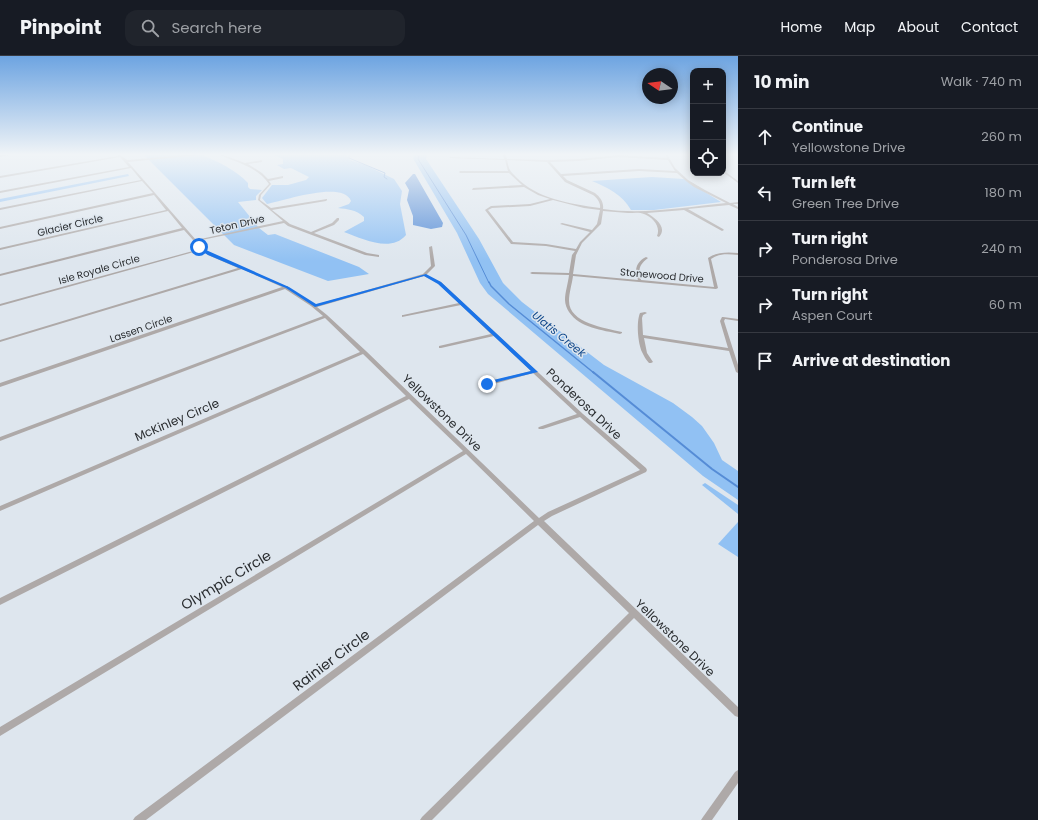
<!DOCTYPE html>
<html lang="en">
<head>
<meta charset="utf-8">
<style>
  :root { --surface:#171b24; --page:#20242c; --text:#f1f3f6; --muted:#9ea1a6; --line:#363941 }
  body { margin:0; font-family:Poppins,sans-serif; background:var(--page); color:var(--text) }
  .controls { position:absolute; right:12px; top:12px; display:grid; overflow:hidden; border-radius:8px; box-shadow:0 2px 10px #0003 }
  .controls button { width:36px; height:36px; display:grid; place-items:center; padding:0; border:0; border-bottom:1px solid var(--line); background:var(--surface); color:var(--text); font:20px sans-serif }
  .compass { position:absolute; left:642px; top:12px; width:36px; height:36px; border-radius:50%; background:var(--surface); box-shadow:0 2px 10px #0003; rotate:283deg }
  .stop { position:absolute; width:12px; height:12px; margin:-9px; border:3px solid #1a73e8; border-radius:50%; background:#fff }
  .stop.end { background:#1a73e8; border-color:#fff; box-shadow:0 1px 4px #0008 }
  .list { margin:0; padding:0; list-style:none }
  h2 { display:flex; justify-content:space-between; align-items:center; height:52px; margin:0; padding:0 16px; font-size:17px }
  h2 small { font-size:13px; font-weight:400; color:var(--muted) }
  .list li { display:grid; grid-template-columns:26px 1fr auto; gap:12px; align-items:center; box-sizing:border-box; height:56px; padding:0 16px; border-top:1px solid var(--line) }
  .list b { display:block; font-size:15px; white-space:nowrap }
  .list p { margin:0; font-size:13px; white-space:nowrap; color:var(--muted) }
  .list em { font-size:13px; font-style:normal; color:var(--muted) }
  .icon { flex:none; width:22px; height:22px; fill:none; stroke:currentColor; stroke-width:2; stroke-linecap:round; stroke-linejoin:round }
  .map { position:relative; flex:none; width:738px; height:764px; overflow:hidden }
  header { display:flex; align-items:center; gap:24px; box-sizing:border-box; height:56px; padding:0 20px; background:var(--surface); border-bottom:1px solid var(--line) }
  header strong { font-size:19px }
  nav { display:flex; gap:22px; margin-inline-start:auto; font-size:14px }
  .search { width:280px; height:36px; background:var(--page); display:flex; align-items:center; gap:10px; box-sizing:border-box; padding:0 14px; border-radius:12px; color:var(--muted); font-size:15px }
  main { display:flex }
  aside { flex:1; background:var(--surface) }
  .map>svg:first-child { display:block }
</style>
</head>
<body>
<header>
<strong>Pinpoint</strong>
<div class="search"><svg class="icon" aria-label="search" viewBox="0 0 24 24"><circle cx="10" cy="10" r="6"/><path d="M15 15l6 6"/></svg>Search here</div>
<nav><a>Home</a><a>Map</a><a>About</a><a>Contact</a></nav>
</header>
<main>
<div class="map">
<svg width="738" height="764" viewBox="0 0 738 764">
  <rect width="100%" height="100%" fill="#dee6ee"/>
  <g fill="#91c1f3">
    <path d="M143 98C154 98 193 95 200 98 217 105 236 114 248 127V131L250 133 262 134 256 140V144L238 146 259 172 268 179 275 178 359 211 369 218 328 225 234 189Z"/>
    <path d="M271 98H346L350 104 365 109 394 123 402 135 400 148 406 179C391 197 363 183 344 176L364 165V161C357 154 347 153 338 152L349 148 351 145C343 124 283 145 267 148L262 142 272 129H288L306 124 309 121 291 112 284 113 277 109 283 108V103Z"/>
    <polygon points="414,98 427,98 426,103 428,106 479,183 503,227 522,246 604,309 673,347 692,361 702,370 714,387 722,404 738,415 738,444 703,420 488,238 480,227 457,177 414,104 413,101"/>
    <polygon points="128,118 129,120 0,146 0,143"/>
    <path d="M652 121 684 123 721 146 654 154H631C622 138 608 132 592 125Z"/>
    <polygon points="705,427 738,449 738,458 702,429"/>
    <polygon points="738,466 738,501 718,488"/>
  </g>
  <polygon fill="#558cd6" points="413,118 415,118 443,167 442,171 431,173 413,169 413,160 407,144 409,134 405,127"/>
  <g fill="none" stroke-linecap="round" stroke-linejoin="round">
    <g stroke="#558cd6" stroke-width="1">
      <polyline points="349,98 349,102 385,117 384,121 387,123"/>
      <polyline points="419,98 418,103 466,179 489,227"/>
    </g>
    <polyline stroke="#558cd6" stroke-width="1.5" points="489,226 491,230 509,248 594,317"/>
    <polyline stroke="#558cd6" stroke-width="2" points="593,316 712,413 738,431"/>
    <g fill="#aea9a8" fill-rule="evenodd">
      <path d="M117 98H119L127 104 199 98 198 99 128 106 196 184 283 165 258 144 259 139 269 128C260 115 246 109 232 104 227 102 222 100 218 98H221L245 107 262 104V106L248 108 262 117 268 123 283 120V122L269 125 271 128 261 139 260 144 271 152 327 143V144L326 145 272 154 290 168 311 176 332 167 337 162H339V164L334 169 314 177 367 197 379 199V201L365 199 288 170 284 167 197 185 203 192 210 197 256 217 285 230H288V232L315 249 423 218 431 210 429 191 432 190 435 210 426 219 441 226 583 358 646 412 647 414 646 416 552 460 544 465 738 651V661L735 660 634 562 432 764H420L422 761 629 557 538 469 146 764H133L135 761 534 465 466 398 0 680V671L463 395 409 343 0 549V542L406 340 363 298 0 455V450L360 296 325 262 0 385V381L323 260 311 250 285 233 0 331V327L282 231 242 213 0 286V284L238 212 208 199 201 194 0 250V248L200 193 194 186H193V184L184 174 0 220V218L182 172 168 155 0 194V192L166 154 154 139 0 173V171L153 137 142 125 0 154V152L141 124 131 112 0 137V135L129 111 120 101 0 122V120L118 100ZM424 220 439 228 459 247 403 259H402V261L461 249 491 278 439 290V292H441L494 280 531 315 485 327V329L487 330 533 317 577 358 539 371 538 372 539 373H543L580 361 640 414 548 456 539 462 366 295 327 259 317 251Z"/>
      <path d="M503 98H505L507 103 548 104 579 103 618 99 667 102 665 98H667L675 112 688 124 705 134 730 147 738 146V148H733L738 151V153L729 149 688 153 723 173 724 174 722 175 684 154 647 157C655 162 668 171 659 181L657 180C661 171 653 161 644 158 640 156 633 157 628 157 620 156 611 156 603 155L601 168 582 187 576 199 573 218 638 224C634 214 636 206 646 201L648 202C639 209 638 213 641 224L714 231 708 202C717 196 727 196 738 197V199C728 198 719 197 711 203L718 232 716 233 573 220C572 228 569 237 569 245 569 267 605 272 622 276V277L620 278C602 274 580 272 569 256 567 253 565 248 565 244 565 236 568 228 569 219L532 218 530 217 532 216 569 217 572 199 575 195 546 190 511 188 485 154 491 150 530 148 550 143 538 139 524 131 472 134 473 132 522 129 509 117H460L459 116 460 115H508L505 104 449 102 450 101 504 103ZM618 101 668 104 675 115 639 113 561 118 550 106 579 105ZM507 104 547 106 565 126 593 139C597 142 601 147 600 152 571 148 537 143 516 121 514 119 511 116 510 114 508 111 508 107 507 104ZM639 115 677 117 686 125 694 131 726 147C685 151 644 159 603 153 604 146 600 141 595 137L567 124 563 120ZM553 144 584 152 600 154 597 168 592 174 562 167 560 168 590 176 580 186 576 193 546 188 513 186 488 154 492 152 530 150Z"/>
      <polygon points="0,99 9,98 10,99 0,101"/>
      <polygon points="723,114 738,125 738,127 723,116"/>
      <path d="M645 256 647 257 643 259 642 262 643 279 728 292 720 265 722 261H723L738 263V265L725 263 724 265 738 309V317L736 316 729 295 644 282 647 297 653 306 651 307H649C646 304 644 300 642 296 638 287 636 266 640 257Z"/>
      <polygon points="738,714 738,727 712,764 701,764 703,761 735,716"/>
    </g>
  </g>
  <linearGradient id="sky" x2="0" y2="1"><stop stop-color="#6da4e1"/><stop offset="0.48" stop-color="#f0f4f7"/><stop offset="1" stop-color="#f0f4f7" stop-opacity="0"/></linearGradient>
  <rect width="738" height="205" fill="url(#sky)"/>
  <polygon fill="#1a73e8" points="197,190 289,231 316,248 426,218 441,226 538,316 485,329 485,326 531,315 438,228 424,220 315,251 286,232 208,199 197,192"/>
  <g text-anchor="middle" stroke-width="3" stroke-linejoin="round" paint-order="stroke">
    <g font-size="10" fill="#292c2f" stroke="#dee6ee">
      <text transform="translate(237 168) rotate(-13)" y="4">Teton Drive</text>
      <text transform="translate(70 169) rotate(-13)" y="4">Glacier Circle</text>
      <text transform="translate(99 213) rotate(-16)" y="4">Isle Royale Circle</text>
      <text transform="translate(662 219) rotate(5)" y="4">Stonewood Drive</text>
      <text transform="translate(141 272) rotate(-19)" y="4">Lassen Circle</text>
    </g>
    <g font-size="11" font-style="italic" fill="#0f478a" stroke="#dee6ee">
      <text transform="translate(559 278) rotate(39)" y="4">Ulatis Creek</text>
    </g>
    <g font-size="12" fill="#292c2f" stroke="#dee6ee">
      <text transform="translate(584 348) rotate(43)" y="4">Ponderosa Drive</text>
      <text transform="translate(442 357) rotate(44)" y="4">Yellowstone Drive</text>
      <text transform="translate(177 364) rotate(-23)" y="4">McKinley Circle</text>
      <text transform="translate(675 582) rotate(44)" y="4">Yellowstone Drive</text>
    </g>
    <g font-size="14" fill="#292c2f" stroke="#dee6ee">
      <text transform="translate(226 524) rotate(-31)" y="5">Olympic Circle</text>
      <text transform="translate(331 604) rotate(-37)" y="5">Rainier Circle</text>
    </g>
  </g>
</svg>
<div class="controls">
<button>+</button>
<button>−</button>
<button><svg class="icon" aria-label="locate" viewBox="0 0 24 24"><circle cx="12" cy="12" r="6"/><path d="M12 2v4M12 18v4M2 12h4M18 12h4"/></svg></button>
</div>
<svg class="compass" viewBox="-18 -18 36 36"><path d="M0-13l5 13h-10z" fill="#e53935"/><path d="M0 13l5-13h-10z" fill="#9ea1a6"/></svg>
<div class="stop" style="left:199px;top:191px"></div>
<div class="stop end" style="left:487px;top:328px"></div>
</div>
<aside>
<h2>10 min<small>Walk · 740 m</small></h2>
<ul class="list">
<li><svg class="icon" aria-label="ahead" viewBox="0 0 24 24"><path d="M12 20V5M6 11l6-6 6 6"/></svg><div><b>Continue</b><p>Yellowstone Drive</p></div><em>260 m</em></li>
<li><svg class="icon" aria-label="left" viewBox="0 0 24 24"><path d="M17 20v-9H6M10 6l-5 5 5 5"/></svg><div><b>Turn left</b><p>Green Tree Drive</p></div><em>180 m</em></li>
<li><svg class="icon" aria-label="right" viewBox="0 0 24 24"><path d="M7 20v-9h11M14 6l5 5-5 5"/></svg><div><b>Turn right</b><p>Ponderosa Drive</p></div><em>240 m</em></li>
<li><svg class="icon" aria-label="right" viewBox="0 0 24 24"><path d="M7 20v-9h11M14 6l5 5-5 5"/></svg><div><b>Turn right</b><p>Aspen Court</p></div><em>60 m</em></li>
<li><svg class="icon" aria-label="arrive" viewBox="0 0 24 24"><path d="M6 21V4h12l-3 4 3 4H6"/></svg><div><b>Arrive at destination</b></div></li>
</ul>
</aside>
</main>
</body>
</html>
